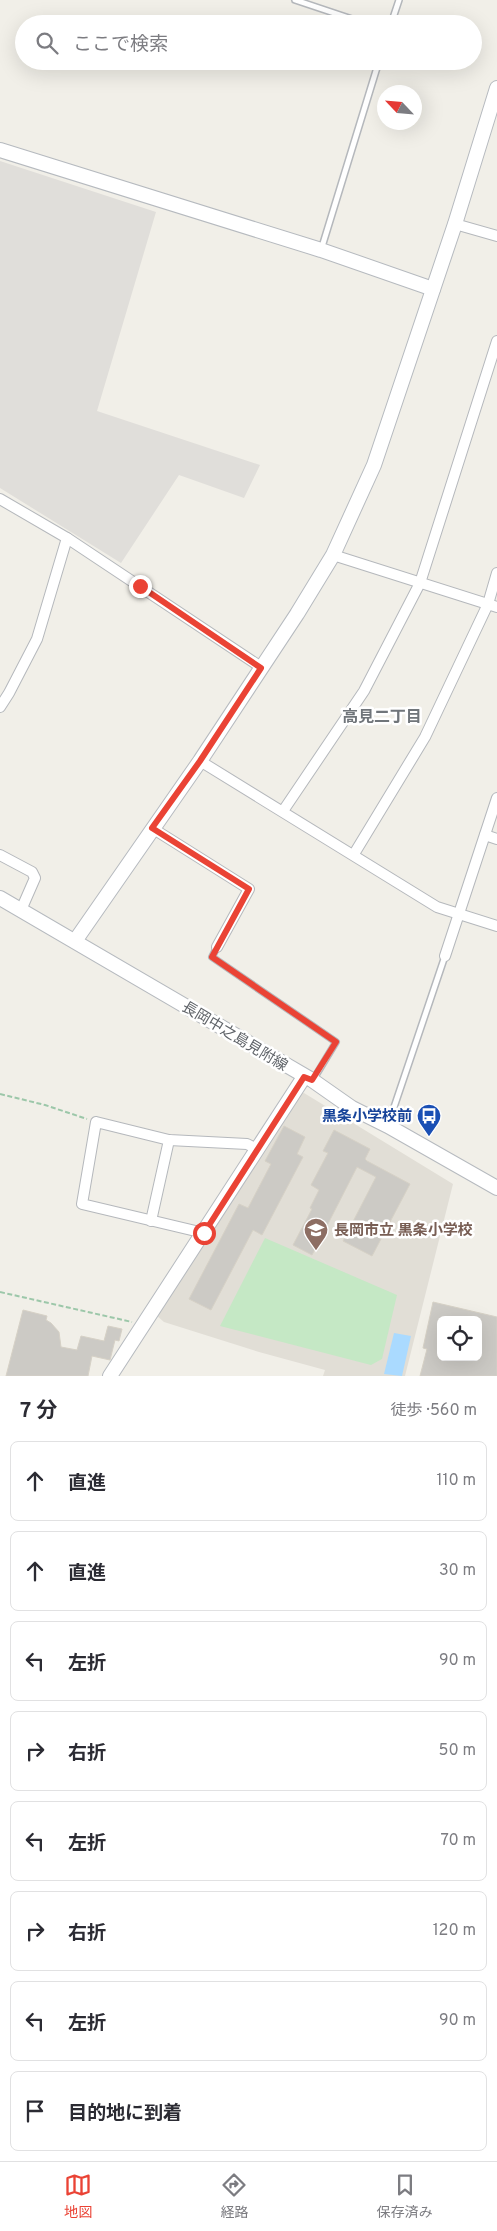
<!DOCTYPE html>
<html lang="ja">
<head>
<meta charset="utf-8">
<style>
  :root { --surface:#fff; --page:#f7f7f7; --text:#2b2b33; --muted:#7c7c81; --line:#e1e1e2; --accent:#ea4335 }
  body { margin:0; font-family:Overpass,"Noto Sans JP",sans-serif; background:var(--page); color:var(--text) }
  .controls { position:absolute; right:15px; bottom:15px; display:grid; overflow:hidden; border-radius:8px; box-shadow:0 5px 20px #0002 }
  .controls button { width:45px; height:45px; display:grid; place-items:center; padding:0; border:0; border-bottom:1px solid var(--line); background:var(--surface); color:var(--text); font:25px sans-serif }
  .compass { position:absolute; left:377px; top:85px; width:45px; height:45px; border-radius:50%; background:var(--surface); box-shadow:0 5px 20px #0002; rotate:296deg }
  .stop { position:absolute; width:15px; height:15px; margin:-11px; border:4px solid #ea4335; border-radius:50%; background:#fff }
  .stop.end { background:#ea4335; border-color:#fff; box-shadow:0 1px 5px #0008 }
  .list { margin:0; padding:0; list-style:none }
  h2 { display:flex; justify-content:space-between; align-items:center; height:65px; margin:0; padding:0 20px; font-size:21px }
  h2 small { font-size:16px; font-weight:400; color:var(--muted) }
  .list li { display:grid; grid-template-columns:32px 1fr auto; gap:15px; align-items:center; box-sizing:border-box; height:80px; margin:0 10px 10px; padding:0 10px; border:1px solid var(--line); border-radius:8px }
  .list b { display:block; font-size:19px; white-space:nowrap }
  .list em { font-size:16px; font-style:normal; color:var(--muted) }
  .icon { flex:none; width:28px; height:28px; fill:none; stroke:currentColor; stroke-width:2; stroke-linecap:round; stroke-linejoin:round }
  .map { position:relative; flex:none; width:497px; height:1376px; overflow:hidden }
  .search { position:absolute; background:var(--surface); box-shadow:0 5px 20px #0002; left:15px; right:15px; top:15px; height:55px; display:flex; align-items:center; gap:12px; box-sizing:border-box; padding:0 18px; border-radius:28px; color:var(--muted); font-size:19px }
  .sheet { height:785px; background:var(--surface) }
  nav { display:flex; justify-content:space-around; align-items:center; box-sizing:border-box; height:70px; border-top:1px solid var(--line); background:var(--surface); font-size:14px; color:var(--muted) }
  nav a { display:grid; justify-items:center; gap:2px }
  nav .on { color:var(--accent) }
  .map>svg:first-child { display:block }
</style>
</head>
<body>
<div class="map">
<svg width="497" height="1376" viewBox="0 0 497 1376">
  <rect width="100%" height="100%" fill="#f1efe8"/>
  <polygon fill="#e0deda" points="0,161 156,212 97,411 260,465 244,498 179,475 121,563 0,488"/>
  <polygon fill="#e1ded6" points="304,1093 453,1184 405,1376 323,1376 325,1370 259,1352 164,1322 156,1315 298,1094"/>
  <polygon fill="#c5e8c5" points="265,1238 397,1295 382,1359 371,1365 220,1326"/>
  <polygon fill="#aadaff" points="394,1333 411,1336 402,1376 384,1374"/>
  <g fill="#cccac5" stroke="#d6d1c6" fill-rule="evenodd">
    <polygon points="284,1126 305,1137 297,1154 303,1157 262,1235 253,1230 211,1310 189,1299 239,1204 248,1208 271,1164 265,1161"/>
    <polygon points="334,1130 370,1149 365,1159 367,1161 410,1184 372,1256 343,1241 376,1177 357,1167 312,1255 293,1245 312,1209 310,1208 319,1190 311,1185 328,1153 323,1151"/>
    <path d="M433 1302 497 1317V1376H420L427 1349 423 1348ZM441 1320H478V1357H441Z"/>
    <polygon points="23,1310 47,1316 46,1320 51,1323 59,1332 61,1347 77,1350 81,1336 104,1341 108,1326 122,1329 119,1341 115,1340 110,1360 92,1356 88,1376 6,1376"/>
  </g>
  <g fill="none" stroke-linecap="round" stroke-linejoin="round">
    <defs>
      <g id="lane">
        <polyline points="295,0 367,24"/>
        <polyline points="391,24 399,0"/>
        <polyline points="321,250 379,61"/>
        <polyline points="217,947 212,957 336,1042 313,1080"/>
        <polyline points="388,1125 445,956"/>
      </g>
      <g id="street">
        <polyline points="455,224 497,236"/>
        <polyline points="0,499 67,538 261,667"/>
        <polyline points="333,555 497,607"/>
        <polyline points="0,707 9,693 37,639 67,538"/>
        <polyline points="200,761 437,907 497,926"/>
        <polyline points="283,811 364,691 420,583 497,341"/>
        <polyline points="152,828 249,889 217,947"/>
        <polyline points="485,835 497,839"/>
        <polyline points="354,854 425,737 488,604 497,573"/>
        <polyline points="0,855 32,872 35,878 21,910"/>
        <polyline points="445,956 497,798"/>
        <polyline points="151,1221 169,1140"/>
        <polyline points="204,1233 82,1204 96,1122 169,1140 247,1144 257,1149"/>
      </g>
      <g id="secondary">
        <polyline points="0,150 321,250 433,289"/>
        <polyline points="0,898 312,1080 352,1108 388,1126 497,1188"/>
        <polyline points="75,941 200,761 297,614 333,555 374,465 455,224 497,88"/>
        <polyline points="110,1376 304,1077"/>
      </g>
    </defs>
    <use href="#lane" stroke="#b5b8bc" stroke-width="8"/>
    <use href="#street" stroke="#b5b8bc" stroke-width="12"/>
    <use href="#secondary" stroke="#b6babf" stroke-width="16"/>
    <g stroke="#9cc7a9" stroke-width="2" stroke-dasharray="5 2.5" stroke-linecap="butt">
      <polyline points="0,1094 45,1105 87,1119"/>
      <polyline points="0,1292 132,1322"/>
    </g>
    <use href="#lane" stroke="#fff" stroke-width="5"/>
    <use href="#street" stroke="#fff" stroke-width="10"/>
    <use href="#secondary" stroke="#fff" stroke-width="14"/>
  </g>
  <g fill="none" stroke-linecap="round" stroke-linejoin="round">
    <polyline stroke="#ea4335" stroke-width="6" points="140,586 261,668 200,761 152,828 249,889 212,957 336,1042 312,1080 304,1077 204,1233"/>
  </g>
  <defs>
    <symbol id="bus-pin" viewBox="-11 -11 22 30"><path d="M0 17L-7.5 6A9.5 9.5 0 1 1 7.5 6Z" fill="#1a4fb4" stroke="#fff"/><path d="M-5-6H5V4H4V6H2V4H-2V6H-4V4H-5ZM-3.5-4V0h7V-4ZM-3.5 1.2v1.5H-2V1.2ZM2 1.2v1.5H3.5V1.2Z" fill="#fff"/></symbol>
    <symbol id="school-pin" viewBox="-11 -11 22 30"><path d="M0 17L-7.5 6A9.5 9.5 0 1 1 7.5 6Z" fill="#8d6e63" stroke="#fff"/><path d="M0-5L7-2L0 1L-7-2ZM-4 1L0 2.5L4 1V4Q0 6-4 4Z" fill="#fff"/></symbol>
  </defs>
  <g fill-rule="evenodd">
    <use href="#bus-pin" x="415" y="1102" width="28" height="38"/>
    <use href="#school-pin" x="302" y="1216" width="28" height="38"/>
  </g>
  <g text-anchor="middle" stroke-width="5" stroke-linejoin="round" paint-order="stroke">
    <g font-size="15" fill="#5f6368" stroke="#fff">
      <text transform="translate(235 1036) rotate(31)" y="5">長岡中之島見附線</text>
    </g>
    <g font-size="15" font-weight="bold" fill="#164399" stroke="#fff" text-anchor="end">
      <text x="412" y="1121">黒条小学校前</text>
    </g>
    <g font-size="15" font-weight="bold" fill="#785e54" stroke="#fff" text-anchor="start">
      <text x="334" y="1235">長岡市立 黒条小学校</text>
    </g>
    <g font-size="16" font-weight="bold" fill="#70757a" stroke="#fff">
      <text x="382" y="722">高見二丁目</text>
    </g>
  </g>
</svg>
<div class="controls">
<button><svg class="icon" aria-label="locate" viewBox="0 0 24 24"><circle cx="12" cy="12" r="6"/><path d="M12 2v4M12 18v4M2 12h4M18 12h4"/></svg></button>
</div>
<svg class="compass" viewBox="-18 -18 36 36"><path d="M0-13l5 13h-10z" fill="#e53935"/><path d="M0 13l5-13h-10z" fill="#7c7c81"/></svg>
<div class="stop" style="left:204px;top:1233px"></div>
<div class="stop end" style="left:140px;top:586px"></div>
<div class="search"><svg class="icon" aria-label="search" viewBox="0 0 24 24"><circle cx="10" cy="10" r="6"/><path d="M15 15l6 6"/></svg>ここで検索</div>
</div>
<section class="sheet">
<h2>7 分<small>徒歩 · 560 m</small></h2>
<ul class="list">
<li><svg class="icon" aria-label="ahead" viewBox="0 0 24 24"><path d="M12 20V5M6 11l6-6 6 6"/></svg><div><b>直進</b></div><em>110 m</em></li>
<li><svg class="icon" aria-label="ahead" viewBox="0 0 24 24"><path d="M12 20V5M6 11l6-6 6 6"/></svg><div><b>直進</b></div><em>30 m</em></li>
<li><svg class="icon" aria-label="left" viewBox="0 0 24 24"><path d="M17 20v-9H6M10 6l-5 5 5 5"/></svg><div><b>左折</b></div><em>90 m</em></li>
<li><svg class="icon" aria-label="right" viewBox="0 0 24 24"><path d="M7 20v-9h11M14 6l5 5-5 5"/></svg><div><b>右折</b></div><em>50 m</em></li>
<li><svg class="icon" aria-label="left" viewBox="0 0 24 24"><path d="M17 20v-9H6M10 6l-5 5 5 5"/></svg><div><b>左折</b></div><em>70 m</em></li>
<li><svg class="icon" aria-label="right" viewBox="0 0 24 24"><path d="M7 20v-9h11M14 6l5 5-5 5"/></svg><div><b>右折</b></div><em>120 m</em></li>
<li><svg class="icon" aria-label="left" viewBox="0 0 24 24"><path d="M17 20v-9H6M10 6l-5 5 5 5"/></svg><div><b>左折</b></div><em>90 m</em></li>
<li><svg class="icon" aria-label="arrive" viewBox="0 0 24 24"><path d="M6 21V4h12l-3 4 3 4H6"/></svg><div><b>目的地に到着</b></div></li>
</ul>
</section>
<nav>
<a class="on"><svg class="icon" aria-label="map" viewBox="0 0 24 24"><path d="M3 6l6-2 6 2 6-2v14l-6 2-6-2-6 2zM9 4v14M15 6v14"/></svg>地図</a>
<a><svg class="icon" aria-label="directions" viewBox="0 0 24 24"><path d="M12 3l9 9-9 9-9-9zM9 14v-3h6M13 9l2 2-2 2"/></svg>経路</a>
<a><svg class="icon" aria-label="saved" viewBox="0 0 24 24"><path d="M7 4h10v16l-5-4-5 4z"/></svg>保存済み</a>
</nav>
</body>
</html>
